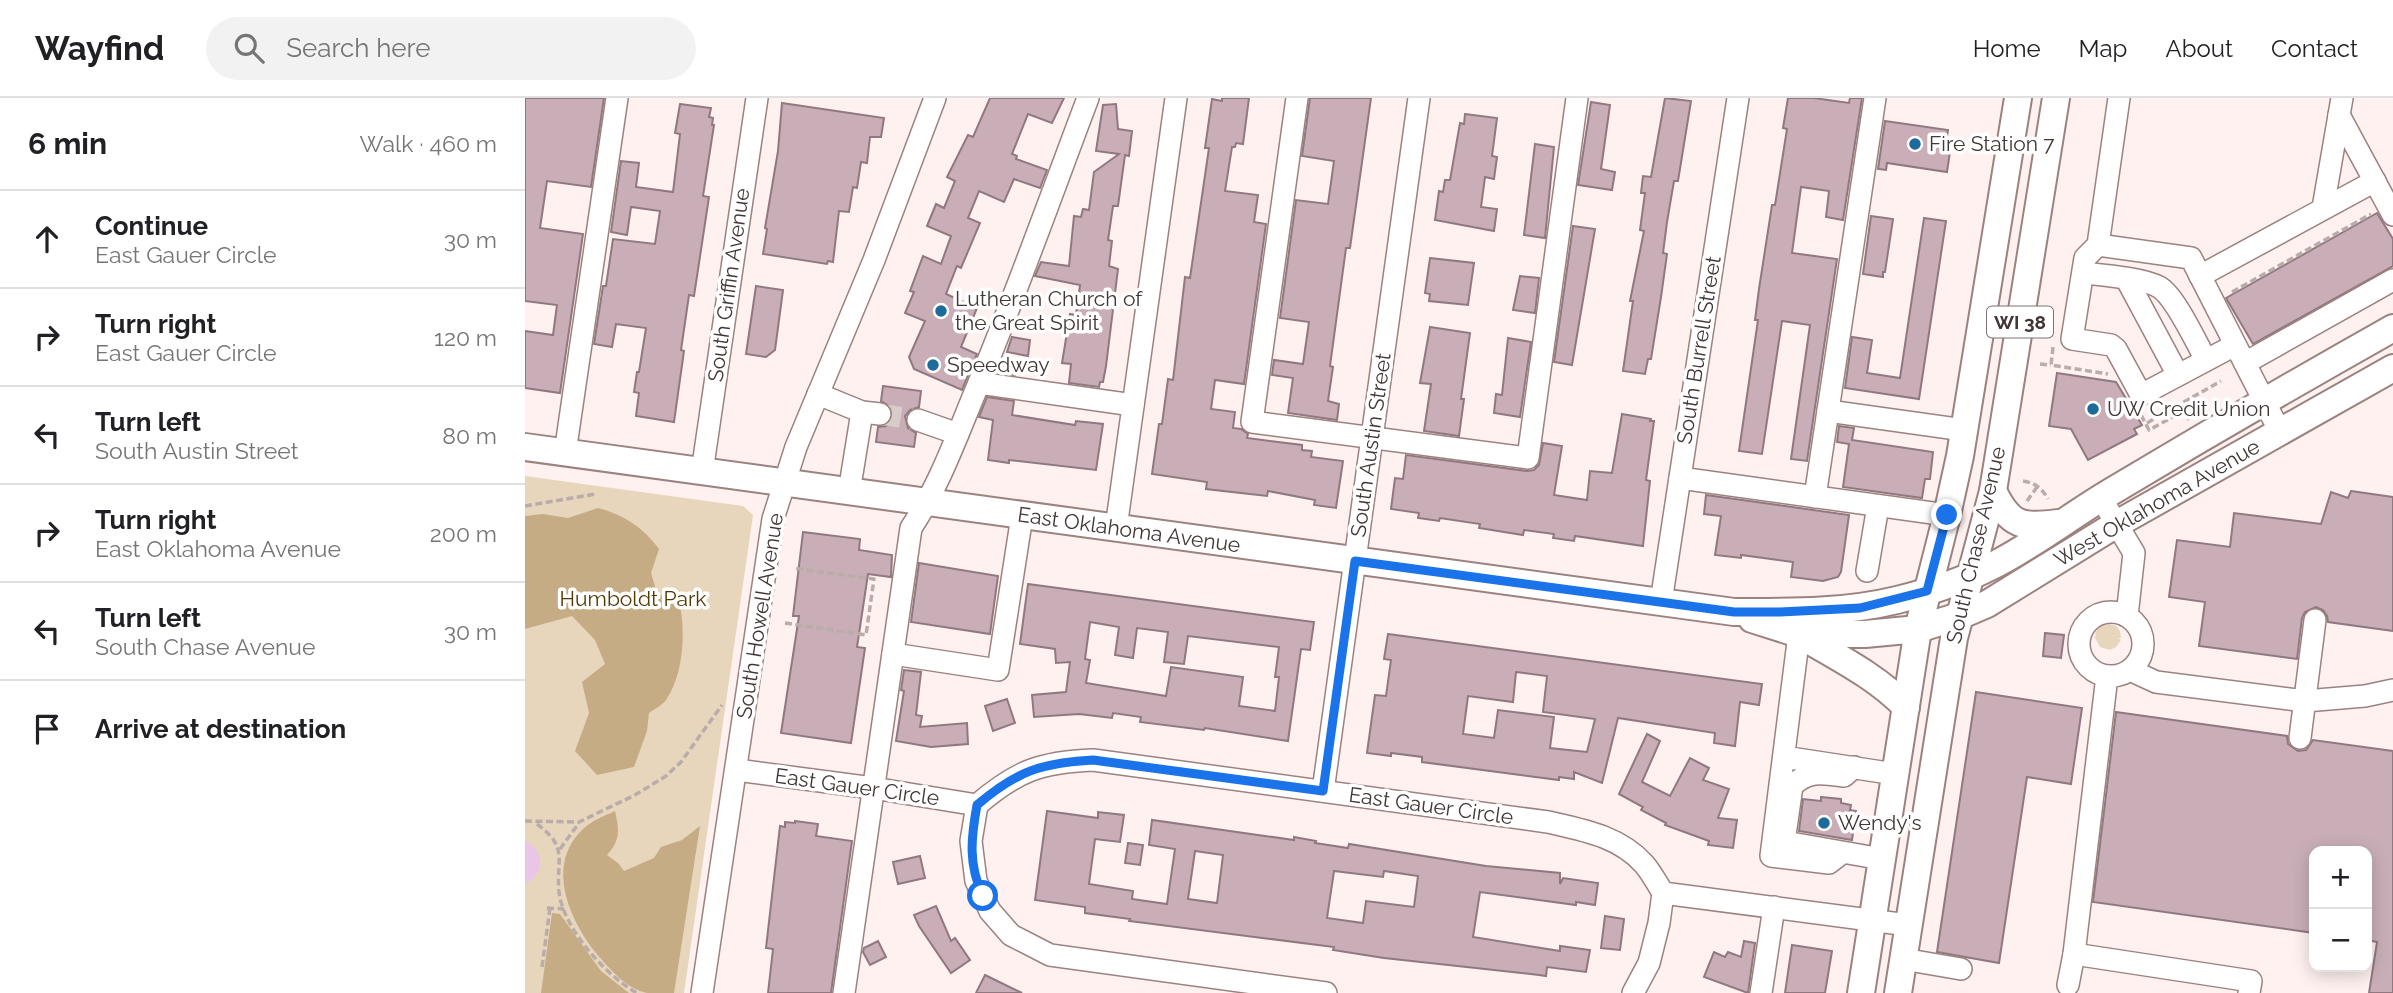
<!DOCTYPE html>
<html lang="en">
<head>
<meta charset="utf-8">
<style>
  :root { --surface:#fff; --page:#f2f2f2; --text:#202124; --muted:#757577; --line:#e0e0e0 }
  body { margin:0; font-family:Raleway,sans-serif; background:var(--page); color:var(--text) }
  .controls { position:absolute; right:21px; bottom:21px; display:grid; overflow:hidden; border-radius:14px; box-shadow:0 4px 18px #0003 }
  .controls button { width:63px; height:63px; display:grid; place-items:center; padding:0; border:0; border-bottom:2px solid var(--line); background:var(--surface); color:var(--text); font:35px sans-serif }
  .stop { position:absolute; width:21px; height:21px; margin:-16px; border:5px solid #1a73e8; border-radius:50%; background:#fff }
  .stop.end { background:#1a73e8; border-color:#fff; box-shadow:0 2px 7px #0008 }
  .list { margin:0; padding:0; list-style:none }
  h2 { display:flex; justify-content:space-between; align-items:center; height:91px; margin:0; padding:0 28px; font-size:30px }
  h2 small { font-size:23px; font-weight:400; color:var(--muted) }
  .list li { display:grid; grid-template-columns:46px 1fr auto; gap:21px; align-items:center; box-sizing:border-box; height:98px; padding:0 28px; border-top:2px solid var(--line) }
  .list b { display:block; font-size:26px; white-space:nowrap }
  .list p { margin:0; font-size:23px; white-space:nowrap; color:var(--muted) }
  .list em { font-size:23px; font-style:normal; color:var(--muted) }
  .icon { flex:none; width:38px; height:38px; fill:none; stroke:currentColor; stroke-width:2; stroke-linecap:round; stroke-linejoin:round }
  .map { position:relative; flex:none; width:1868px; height:895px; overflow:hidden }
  header { display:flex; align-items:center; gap:42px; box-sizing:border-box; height:98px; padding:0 35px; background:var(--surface); border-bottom:2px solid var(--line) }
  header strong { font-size:33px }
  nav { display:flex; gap:38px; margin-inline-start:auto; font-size:24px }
  .search { width:490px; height:63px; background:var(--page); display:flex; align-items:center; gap:18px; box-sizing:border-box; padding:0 24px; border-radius:38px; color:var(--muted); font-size:26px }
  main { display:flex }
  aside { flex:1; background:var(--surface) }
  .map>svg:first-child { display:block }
</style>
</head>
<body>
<header>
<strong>Wayfind</strong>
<div class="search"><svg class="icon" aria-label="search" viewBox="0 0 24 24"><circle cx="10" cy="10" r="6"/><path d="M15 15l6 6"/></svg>Search here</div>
<nav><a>Home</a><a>Map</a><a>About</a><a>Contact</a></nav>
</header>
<main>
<aside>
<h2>6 min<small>Walk · 460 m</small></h2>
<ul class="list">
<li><svg class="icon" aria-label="ahead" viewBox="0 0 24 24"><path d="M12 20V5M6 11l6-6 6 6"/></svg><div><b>Continue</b><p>East Gauer Circle</p></div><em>30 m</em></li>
<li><svg class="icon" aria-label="right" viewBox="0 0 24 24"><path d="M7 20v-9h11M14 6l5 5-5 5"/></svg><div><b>Turn right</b><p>East Gauer Circle</p></div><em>120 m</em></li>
<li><svg class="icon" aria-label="left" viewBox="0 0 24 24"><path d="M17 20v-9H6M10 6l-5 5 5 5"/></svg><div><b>Turn left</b><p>South Austin Street</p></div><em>80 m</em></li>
<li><svg class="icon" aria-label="right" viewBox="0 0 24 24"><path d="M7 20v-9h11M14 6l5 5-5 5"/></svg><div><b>Turn right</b><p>East Oklahoma Avenue</p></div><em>200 m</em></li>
<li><svg class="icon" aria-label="left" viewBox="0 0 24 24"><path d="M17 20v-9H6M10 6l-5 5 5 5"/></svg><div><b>Turn left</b><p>South Chase Avenue</p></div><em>30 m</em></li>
<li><svg class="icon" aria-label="arrive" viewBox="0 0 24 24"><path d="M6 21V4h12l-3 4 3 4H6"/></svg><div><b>Arrive at destination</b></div></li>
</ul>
</aside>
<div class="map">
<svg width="1868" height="895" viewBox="0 0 1868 895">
  <rect width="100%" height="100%" fill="#fef1f0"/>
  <g fill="#e7d6bb">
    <polygon points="0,378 218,408 228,417 159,895 0,895"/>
    <polygon points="1581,525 1591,528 1595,533 1596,540 1593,540 1596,542 1591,549 1585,552 1575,549 1569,538 1572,538 1570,536 1574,528"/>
  </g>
  <g fill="#c5ac84">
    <path d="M73 410C99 417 118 429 134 451L126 475 132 495 154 503C161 532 159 576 141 602 138 607 129 611 124 615L122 633 109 669 72 677 50 653 64 615 57 584 80 566 70 542 47 518 0 531V418L18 416 43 420Z"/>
    <path d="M90 713C94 731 96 742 82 757L93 765 99 773 129 760 136 749 157 742 175 728 149 895C141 895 130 895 122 895 101 891 84 870 71 855 45 822 20 768 57 732 66 723 79 718 90 713Z"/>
    <polygon points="27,815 35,816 76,873 104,895 16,895"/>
  </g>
  <path fill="#eac5e8" d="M0 743C20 753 20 776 0 786Z"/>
  <g fill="#c9aeb7" stroke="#917880" stroke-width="2" fill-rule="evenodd">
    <polygon points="0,0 79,0 66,89 22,83 15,130 58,136 35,295 0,290 0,233 28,237 32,207 0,203"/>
    <polygon points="465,0 539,0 527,25 503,16 487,56 492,58 491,61 522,72 515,90 489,81 479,104 454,93 443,120 455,125 436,170 432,168 421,196 452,210 436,249 452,256 437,292 389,271 384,259 400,223 380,215 389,194 385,193 398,158 416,166 426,138 402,128 411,106 419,110 430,83 422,79 443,37 448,39"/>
    <polygon points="697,0 724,0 718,46 711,45 710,49 707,49 700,93 733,97 729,124 741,126 719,286 690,282 686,311 710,314 708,330 716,331 723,336 722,340 777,347 777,352 787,353 786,359 818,363 811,410 789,407 790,402 743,393 742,398 681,391 682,384 627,376 634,326 637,326 643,281 648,282 660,179 665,180 684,50 680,50 687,1 697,3"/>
    <polygon points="785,0 846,0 825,150 821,150 805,268 808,269 803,303 814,306 812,322 763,315 768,280 747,277 749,262 778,266 784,224 755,220 771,102 803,106 809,63 777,58"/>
    <polygon points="1140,0 1166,3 1153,83 1149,83 1142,124 1138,155 1142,156 1136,199 1126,261 1123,261 1120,276 1098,273 1108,203 1105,203 1119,133 1115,132 1120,95 1116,95 1118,78 1126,79"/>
    <polygon points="1263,0 1289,0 1324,5 1325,0 1337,0 1318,122 1301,119 1304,93 1276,89 1267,155 1312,161 1282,363 1266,361 1285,227 1257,223 1237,356 1214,353 1233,222 1230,222 1234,191 1247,107 1250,107 1262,31 1258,30"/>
    <polygon points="1066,4 1085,7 1076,71 1090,74 1087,92 1053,87"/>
    <polygon points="257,5 359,20 356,39 345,39 342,65 336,64 332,90 328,89 324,114 314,113 308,164 303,163 302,166 238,156 242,131 240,130 253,53"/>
    <polygon points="155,6 186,10 184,19 188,20 187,27 189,27 178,98 184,99 169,198 164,197 156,252 159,253 149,324 111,318 114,295 109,294 112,274 114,274 121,230 91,226 87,249 69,246 78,188 81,188 88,141 130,146 135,113 106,109 102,137 86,134 96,63 114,65 111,89 148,94 155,36 150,35"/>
    <polygon points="591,6 593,31 607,33 604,58 600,57 593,108 588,108 583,142 587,143 584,168 593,171 581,268 578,284 575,284 574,289 544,285 546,266 537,265 545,216 551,217 555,187 510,178 516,164 544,168 549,118 556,119 558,111 564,112 569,74 594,56 571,53 578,7"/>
    <polygon points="940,16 972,20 967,58 972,59 969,81 960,79 956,109 972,111 969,133 910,122 914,93 918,94 920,82 925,82 935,25 939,26"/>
    <polygon points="1360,23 1423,32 1421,46 1426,47 1422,74 1362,65 1361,72 1353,71"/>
    <polygon points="1010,46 1029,49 1020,140 999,137"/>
    <polygon points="1852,115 1868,141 1868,168 1728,246 1701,200"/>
    <polygon points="1346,118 1368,121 1360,174 1358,174 1358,179 1338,176"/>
    <polygon points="1399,120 1421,123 1394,301 1320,290 1327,239 1347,242 1342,275 1375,280"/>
    <polygon points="1048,128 1070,131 1047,267 1029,264"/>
    <polygon points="905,160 949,165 943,207 904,203 905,196 900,195"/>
    <polygon points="995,178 1014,180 1010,215 988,212"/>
    <polygon points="231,188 258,192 250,252 241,259 221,256"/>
    <polygon points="905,229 945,235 936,301 939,301 934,338 899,333 906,286 895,285"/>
    <polygon points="487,239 505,242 503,258 482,254"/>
    <polygon points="983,240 1006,244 995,319 969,315 971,296 977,297"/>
    <polygon points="478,261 492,263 490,277 472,274"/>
    <polygon points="1532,275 1591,284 1617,327 1609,331 1612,336 1563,362 1546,331 1524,328"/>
    <polygon points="358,288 396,293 394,309 385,312 380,318 383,330 391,335 389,349 351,344 353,329 361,328 368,318 367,310 356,303"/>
    <polygon points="462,299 489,303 487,317 550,327 551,323 578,326 571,372 484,362 484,365 463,362 468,322 454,319"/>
    <polygon points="1097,316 1126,321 1125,323 1129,323 1121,382 1125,383 1118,448 1050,438 1049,443 1028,440 1029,436 999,432 998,437 954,430 955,426 915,420 914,423 893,420 894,415 866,411 870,380 878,381 881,357 1002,373 1009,372 1014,367 1018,345 1037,348 1029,397 1062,402 1065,373 1087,375"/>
    <polygon points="1314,328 1329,330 1327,342 1408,354 1405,381 1400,381 1397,400 1318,389 1324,346 1312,344"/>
    <polygon points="1826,393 1868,399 1868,533 1803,524 1802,518 1798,512 1791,509 1780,514 1777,520 1772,561 1674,548 1680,504 1644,499 1652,442 1705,449 1709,415 1796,426 1806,394 1823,400"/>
    <polygon points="1181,397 1324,417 1316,474 1313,479 1298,483 1266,479 1268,464 1216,457 1216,460 1190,457 1196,418 1179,416"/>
    <polygon points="278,434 335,441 334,452 367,457 366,479 343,476 332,549 340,550 326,645 256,635 274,518 268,518"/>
    <polygon points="394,465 473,478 465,536 386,524"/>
    <path d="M503 486 789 524 785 552 776 551 763 643 680 630 679 632 615 624 616 619 588 615 587 620 554 616 509 619 507 597 541 594 545 564 531 565 530 551 495 546ZM565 524 594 529 590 557 608 560 612 530 643 534 639 564 659 566 663 538 754 549 750 579H754L750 613 714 608 718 579 646 569 641 598 561 585 565 562 560 561Z"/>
    <polygon points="1520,535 1539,537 1536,560 1518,558"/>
    <path d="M863 536 1237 586 1234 607 1215 604 1210 648 1189 645 1190 635 1093 620 1077 685 1049 674V681L1034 679V682L897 664V659L866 655V658L842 655 850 597 861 598 866 562 859 561ZM991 574 1022 578 1018 614 1070 621 1062 654 1025 650 1029 619 973 612 969 640 938 636 943 598 988 604Z"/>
    <polygon points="379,572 396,574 391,617 397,618 395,629 442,625 443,646 406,649 371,643 379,593 376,592"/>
    <polygon points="1451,594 1557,610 1546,686 1502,679 1474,865 1412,854"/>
    <polygon points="482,601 490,625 468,633 460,608"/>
    <polygon points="1591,614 1762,638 1763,646 1773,653 1781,652 1788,642 1868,653 1868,895 1844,895 1852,844 1842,842 1842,753 1789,753 1789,835 1568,804"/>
    <polygon points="1122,636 1135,643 1117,684 1145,698 1165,660 1184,670 1178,682 1204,691 1193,720 1212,722 1208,750 1183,747 1184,743 1140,727 1141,725 1116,712 1118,709 1094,696"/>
    <polygon points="1296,699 1316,701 1316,705 1326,707 1325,712 1331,713 1327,742 1274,733 1278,701 1296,703"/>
    <path d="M522 713 573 720V714L599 717 595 744 570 741 564 786 608 793 607 801 642 806 650 751 624 747 627 722 769 742V739L791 743 790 745 823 750 824 746 961 768 1035 775V786L1038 780 1073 785 1070 807 1051 804V807L955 794 948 839 1035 853V848L1065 852 1061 874 1022 869 1021 878 1014 877 859 860 808 852 809 849 604 823 605 821 560 815V809L510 802ZM670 753 698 757 692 805 663 801ZM809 773 858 779 859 773 893 778 889 809 841 803 838 825 802 820Z"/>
    <polygon points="270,723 293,726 291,738 327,743 306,895 243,895 248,851 241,850 255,728 260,729 260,724 270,725"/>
    <polygon points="603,745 618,747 615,767 600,765"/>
    <polygon points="395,758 400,780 373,786 368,764"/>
    <polygon points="411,808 426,843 430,840 445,862 426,875 394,828 389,817"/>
    <polygon points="1080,818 1099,821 1095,852 1076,850"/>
    <polygon points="353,843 361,859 345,867 338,854 339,850"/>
    <polygon points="1219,843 1230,845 1223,895 1179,879 1189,854 1200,859 1203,854 1216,859"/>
    <polygon points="1267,847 1307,853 1300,895 1260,895"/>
    <polygon points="460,877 497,895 451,895"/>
  </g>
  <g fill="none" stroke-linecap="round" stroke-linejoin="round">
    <polyline stroke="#d8cccb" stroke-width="21" stroke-dasharray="21 10" stroke-linecap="butt" points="355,316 393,322"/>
    <defs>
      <g id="minor">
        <polyline points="772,0 727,324 1003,360 1052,0"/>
        <polyline points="1594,0 1573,147 1560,160 1547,241 1586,247 1591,251 1616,297 1710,247"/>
        <polyline points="1814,17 1868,117"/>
        <polyline points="1798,110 1817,0"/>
        <polyline points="1573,147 1666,160 1755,334"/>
        <path d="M1558 175C1576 177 1618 180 1634 189 1650 198 1671 244 1681 262"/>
        <polyline points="1675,178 1850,83"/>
        <polyline points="1602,182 1653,277"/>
        <polyline points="1720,265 1868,182"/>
        <polyline points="454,285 608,307"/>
        <polyline points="293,296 337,314 355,316"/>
        <polyline points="1303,313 1439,332"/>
        <polyline points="393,322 433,336"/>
        <polyline points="40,355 92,0"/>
        <polyline points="177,374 232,0"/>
        <polyline points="1155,380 1422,417"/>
        <polyline points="324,394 337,314"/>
        <polyline points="1290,399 1350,0"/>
        <polyline points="1576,400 1609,455 1602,518"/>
        <polyline points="591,430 651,0"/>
        <polyline points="1342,473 1353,408"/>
        <polyline points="1136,504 1213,0"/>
        <circle cx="1586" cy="546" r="32"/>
        <polyline points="1274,536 1246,758 1304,765 1317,755"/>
        <polyline points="368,556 473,572 497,418"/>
        <polyline points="1605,572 1631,584 1780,603 1840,598 1868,592"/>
        <polyline points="1775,640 1790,522"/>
        <polyline points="1259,659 1370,676"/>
        <path d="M1329 669 1319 678C1297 675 1283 672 1267 688L1260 737 1262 742 1266 745 1357 761"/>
        <path d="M212 672 348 690 452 707C492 673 515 664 568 662L1023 724C1058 732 1094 738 1119 766 1126 774 1132 785 1138 795L1383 827"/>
        <polyline points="798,693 894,0"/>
        <polyline points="452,707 446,743 451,783 465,813 486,837 525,857 801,895"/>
        <polyline points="1549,856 1726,883 1724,895"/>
        <polyline points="1378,861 1436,871"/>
        <polyline points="1543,887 1549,856 1582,578"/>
        <polyline points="177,895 248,421 271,349 349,162 410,0"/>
        <path d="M319 895 386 430C416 385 433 334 454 285 493 191 527 95 563 0"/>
        <polyline points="1108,895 1124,865 1134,825 1138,795"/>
        <polyline points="1236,895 1249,809"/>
      </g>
      <g id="major">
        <path d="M0 349 1209 514C1263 514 1319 515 1372 502 1404 494 1438 483 1467 468 1509 447 1548 416 1589 392 1681 337 1774 283 1868 230"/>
        <path d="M1468 393C1485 428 1497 430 1533 425"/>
        <polyline points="1227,521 1274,536 1340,536 1393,531 1434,518 1462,506 1590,427 1868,270"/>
        <path d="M1275 537C1312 559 1351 578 1381 609"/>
        <polyline points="1336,895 1393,531 1422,417 1435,358 1493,0"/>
        <polyline points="1373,895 1429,540 1468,393 1531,0"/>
      </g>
    </defs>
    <use href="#minor" stroke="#9c827f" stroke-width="24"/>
    <use href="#major" stroke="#9c827f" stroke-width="30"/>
    <g stroke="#b9acab" stroke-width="3.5" stroke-dasharray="7 3.5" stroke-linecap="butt">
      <polyline points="1707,194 1846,116"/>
      <polyline points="1528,249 1526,267 1583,276"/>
      <polyline points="1515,266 1526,267"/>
      <polyline points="1616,317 1624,332 1659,313 1664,322"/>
      <polyline points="1622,325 1696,283"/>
      <path d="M1498 383C1510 385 1517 390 1523 401"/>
      <polyline points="1502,403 1512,389"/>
      <polyline points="0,408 71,396"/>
      <polyline points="260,525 341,537 349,481 268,470"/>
      <polyline points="0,723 54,724 110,697 141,678 156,664 197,607"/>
      <path d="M12 726C44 750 31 760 34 794 38 830 81 878 112 895"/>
      <polyline points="35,751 54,725"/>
      <polyline points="22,810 39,811"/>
      <polyline points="17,869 25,810"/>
    </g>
    <use href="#minor" stroke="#fff" stroke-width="21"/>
    <use href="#major" stroke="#fff" stroke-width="26"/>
  </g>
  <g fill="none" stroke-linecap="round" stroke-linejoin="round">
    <path stroke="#1a73e8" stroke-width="9" d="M458 798C443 767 446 740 452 707 492 673 516 665 568 662L798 693 830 463 1209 514H1255L1335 510 1402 493 1422 417"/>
  </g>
  <g fill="#1d6a9d" stroke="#fff" stroke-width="2.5">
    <circle cx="1390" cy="46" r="7"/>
    <circle cx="416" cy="213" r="7"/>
    <circle cx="408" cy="267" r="7"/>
    <circle cx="1568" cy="311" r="7"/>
    <circle cx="1299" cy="725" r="7"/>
  </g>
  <g text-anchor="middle" stroke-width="7" stroke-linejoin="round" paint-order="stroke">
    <rect fill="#fff" stroke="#7b7372" stroke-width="2" x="1462" y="208.5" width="66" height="31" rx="5"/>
    <g font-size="19" font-weight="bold" fill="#423736">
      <text x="1495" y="231">WI 38</text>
    </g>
    <g font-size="21" fill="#423736" stroke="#fff" text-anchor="start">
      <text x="1404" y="53">Fire Station 7</text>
      <text x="430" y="208">Lutheran Church of<tspan x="430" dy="24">the Great Spirit</tspan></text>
      <text x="422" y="274">Speedway</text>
      <text x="1582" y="318">UW Credit Union</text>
      <text x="1313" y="732">Wendy's</text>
    </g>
    <g font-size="21" fill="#423736" stroke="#fff">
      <text transform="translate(204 187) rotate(-82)" y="7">South Griffin Avenue</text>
      <text transform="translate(1174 252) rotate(-81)" y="7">South Burrell Street</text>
      <text transform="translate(846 347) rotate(-82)" y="7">South Austin Street</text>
      <text transform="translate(1632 405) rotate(-30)" y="7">West Oklahoma Avenue</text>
      <text transform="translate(604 432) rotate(8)" y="7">East Oklahoma Avenue</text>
      <text transform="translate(1451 447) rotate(-77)" y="7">South Chase Avenue</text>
      <text transform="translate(235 518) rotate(-81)" y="7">South Howell Avenue</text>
      <text transform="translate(332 689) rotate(8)" y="7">East Gauer Circle</text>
      <text transform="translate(906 708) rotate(8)" y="7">East Gauer Circle</text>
    </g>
    <g font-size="21" fill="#523902" stroke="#fff">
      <text x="108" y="508">Humboldt Park</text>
    </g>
  </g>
</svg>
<div class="controls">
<button>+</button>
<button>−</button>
</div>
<div class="stop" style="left:458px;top:798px"></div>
<div class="stop end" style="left:1422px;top:417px"></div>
</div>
</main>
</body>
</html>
